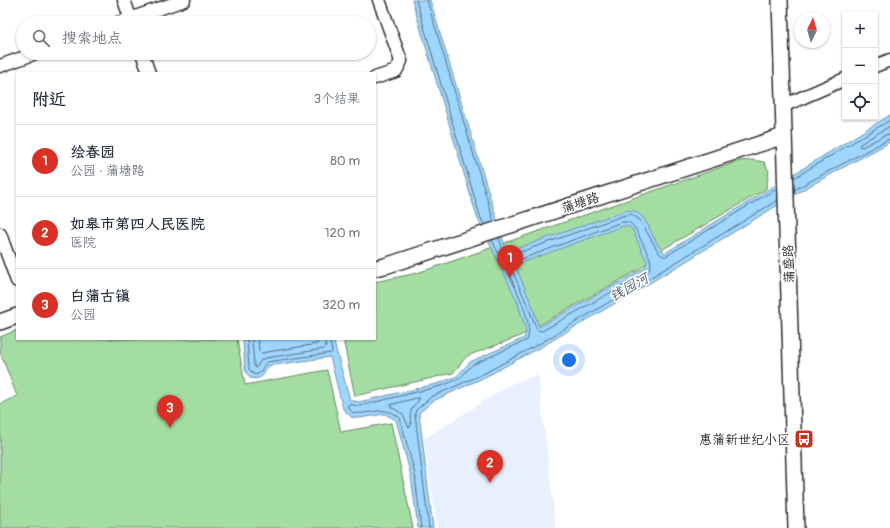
<!DOCTYPE html>
<html lang="zh">
<head>
<meta charset="utf-8">
<style>
  :root { --surface:#fff; --page:#f6f6f7; --text:#1f2937; --muted:#747a83; --line:#e0e1e3; --accent:#d93025 }
  body { margin:0; font-family:Pangolin,"LXGW WenKai TC",sans-serif; background:var(--page); color:var(--text) }
  .controls { position:absolute; right:12px; top:12px; display:grid; overflow:hidden; border-radius:0px; box-shadow:0 1px 3px #0004 }
  .controls button { width:36px; height:36px; display:grid; place-items:center; padding:0; border:0; border-bottom:1px solid var(--line); background:var(--surface); color:var(--text); font:20px sans-serif }
  .compass { position:absolute; left:794px; top:12px; width:36px; height:36px; border-radius:50%; background:var(--surface); box-shadow:0 1px 3px #0004; rotate:5deg }
  .you { position:absolute; left:569px; top:360px; width:14px; height:14px; margin:-10px; border:3px solid #fff; border-radius:50%; background:#1a73e8; box-shadow:0 0 0 6px #1a73e833 }
  .badge { display:grid; place-items:center; width:26px; height:26px; border-radius:50%; background:var(--accent); color:#fff; font-size:13px; font-weight:700 }
  .pin { position:absolute; translate:-50% -33px; filter:drop-shadow(0 1px 2px #0008) }
  .pin::after { content:''; position:absolute; top:21px; width:14px; height:12px; background:inherit; clip-path:polygon(0 0,100% 0,50% 100%) }
  .list { margin:0; padding:0; list-style:none }
  h2 { display:flex; justify-content:space-between; align-items:center; height:52px; margin:0; padding:0 16px; font-size:17px }
  h2 small { font-size:13px; font-weight:400; color:var(--muted) }
  .list li { display:grid; grid-template-columns:26px 1fr auto; gap:12px; align-items:center; box-sizing:border-box; height:72px; padding:0 16px; border-top:1px solid var(--line) }
  .list b { display:block; font-size:15px; white-space:nowrap }
  .list p { margin:0; font-size:13px; white-space:nowrap; color:var(--muted) }
  .list em { font-size:13px; font-style:normal; color:var(--muted) }
  .icon { flex:none; width:22px; height:22px; fill:none; stroke:currentColor; stroke-width:2; stroke-linecap:round; stroke-linejoin:round }
  .map { position:relative; flex:none; width:890px; height:528px; overflow:hidden }
  .search { position:absolute; background:var(--surface); box-shadow:0 1px 3px #0004; left:16px; top:16px; width:360px; height:44px; display:flex; align-items:center; gap:10px; box-sizing:border-box; padding:0 14px; border-radius:22px; color:var(--muted); font-size:15px }
  .panel { position:absolute; background:var(--surface); box-shadow:0 1px 3px #0004; left:16px; top:72px; width:360px; height:268px; border-radius:0px }
  .map>svg:first-child { display:block }
</style>
</head>
<body>
<div class="map">
<svg width="890" height="528" viewBox="0 0 890 528">
  <rect width="100%" height="100%" fill="#fff"/>
  <filter id="ink" filterUnits="userSpaceOnUse"><feTurbulence type="fractalNoise" baseFrequency=".025" numOctaves="2"/><feDisplacementMap in="SourceGraphic" scale="8" xChannelSelector="R" yChannelSelector="G"/><feConvolveMatrix kernelMatrix="1 2 1 2 8 2 1 2 1" color-interpolation-filters="sRGB"/></filter>
  <g filter="url(#ink)">
    <polygon fill="#e8effd" points="538,375 556,528 437,528 424,439 511,384"/>
    <g fill="#a4dda2" stroke="#688466">
      <polygon points="752,160 764,162 769,171 766,189 665,248 640,269 518,337 467,356 453,373 355,396 343,339 375,339 375,282 417,273 456,260 739,161"/>
      <polygon points="17,330 17,339 237,339 245,385 327,370 341,432 391,423 413,528 0,528 0,404 17,396 0,352 0,337"/>
    </g>
    <path fill="#9ed6fe" stroke="#7092aa" fill-rule="evenodd" d="M412 0H430L505 246 510 251 624 211C649 206 649 240 665 253L890 115V142L804 189 675 268 541 347 483 378 433 401 419 413 433 528H418L411 476 396 420 385 414 360 418 351 417 343 409 330 357 268 366C263 376 262 380 250 378L245 370 243 339H333L350 400 359 402 440 383 457 376 470 362 524 338 526 332 524 323 517 301 477 217ZM623 226H628L632 229 645 258 647 261 645 268 539 327 532 305 515 265Z"/>
    <g fill="none" stroke-linecap="round" stroke-linejoin="round">
      <g stroke="#596f7f" stroke-width="1">
        <polyline points="416,0 480,216 484,225"/>
        <polyline points="427,0 494,222"/>
        <polyline points="890,126 860,144 859,146 862,147 885,135 890,134"/>
        <polyline points="794,178 890,120"/>
        <polyline points="794,190 887,140 890,139"/>
        <polygon points="622,222 629,222 635,228 649,256 651,262 649,271 542,331 537,330 528,306 511,268 512,263"/>
        <path d="M499 238C501 245 503 254 512 255L625 215 631 214 640 220 659 253 663 256H666L777 188"/>
        <path d="M247 339 249 369 253 374C262 377 261 367 267 362L331 353 332 351 329 339"/>
        <polyline points="252,339 254,366 256,368 261,360 266,358 324,349 326,347 324,339"/>
        <polyline points="258,339 259,351 261,353 317,344 318,339"/>
        <path d="M417 398H419V400C409 410 410 412 411 426L409 428 403 414 391 407V405Z"/>
        <path d="M421 528 415 475 400 418C384 404 372 415 353 413L347 406 349 404 359 406 441 386 459 379 472 365 527 340C537 319 501 262 492 240"/>
        <polyline points="429,528 415,414 416,410 431,397 481,375 539,344 673,264 778,200"/>
      </g>
      <defs>
        <g id="minor">
          <polyline points="124,0 132,23"/>
          <polyline points="118,23 184,0"/>
          <polyline points="142,53 149,73"/>
          <polyline points="0,66 36,53"/>
          <polyline points="875,66 890,60"/>
          <polyline points="375,78 396,71 401,61 379,0"/>
          <polyline points="783,106 845,79"/>
          <polyline points="0,234 17,281"/>
        </g>
        <g id="major">
          <polyline points="780,0 796,528"/>
          <polyline points="375,268 385,266 784,136"/>
          <polyline points="0,322 17,316"/>
        </g>
      </defs>
      <use href="#minor" stroke="#2b2b2b" stroke-width="15"/>
      <use href="#major" stroke="#2b2b2b" stroke-width="18"/>
      <use href="#minor" stroke="#fff" stroke-width="12"/>
      <use href="#major" stroke="#fff" stroke-width="15"/>
    </g>
  </g>
  <defs>
    <symbol id="bus-square" viewBox="-11 -11 22 22"><rect x="-9" y="-9" width="18" height="18" rx="4" fill="#c8321e" stroke="#fff"/><path d="M-5-6H5V4H4V6H2V4H-2V6H-4V4H-5ZM-3.5-4V0h7V-4ZM-3.5 1.2v1.5H-2V1.2ZM2 1.2v1.5H3.5V1.2Z" fill="#fff"/></symbol>
  </defs>
  <g fill-rule="evenodd">
    <use href="#bus-square" x="793" y="428" width="22" height="22"/>
  </g>
  <g text-anchor="middle" stroke-width="3.5" stroke-linejoin="round" paint-order="stroke">
    <g font-size="13" fill="#2b2b2b" stroke="#fff">
      <text transform="translate(580 202) rotate(-18)" y="5">蒲塘路</text>
      <text transform="translate(788 264) rotate(-92)" y="5">蒲盛路</text>
    </g>
    <g font-size="13" fill="#2b2b2b" stroke="#fff" text-anchor="end">
      <text x="790" y="444">惠蒲新世纪小区</text>
    </g>
    <g font-size="14" font-style="italic" fill="#4e5e6a" stroke="#fff">
      <text transform="translate(629 287) rotate(-30)" y="5">钱园河</text>
    </g>
  </g>
</svg>
<div class="controls">
<button>+</button>
<button>−</button>
<button><svg class="icon" aria-label="locate" viewBox="0 0 24 24"><circle cx="12" cy="12" r="6"/><path d="M12 2v4M12 18v4M2 12h4M18 12h4"/></svg></button>
</div>
<svg class="compass" viewBox="-18 -18 36 36"><path d="M0-13l5 13h-10z" fill="#e53935"/><path d="M0 13l5-13h-10z" fill="#747a83"/></svg>
<div class="you"></div>
<div class="pin badge" style="left:510px;top:278px">1</div>
<div class="pin badge" style="left:490px;top:483px">2</div>
<div class="pin badge" style="left:170px;top:428px">3</div>
<div class="search"><svg class="icon" aria-label="search" viewBox="0 0 24 24"><circle cx="10" cy="10" r="6"/><path d="M15 15l6 6"/></svg>搜索地点</div>
<section class="panel">
<h2>附近<small>3个结果</small></h2>
<ul class="list">
<li><span class="badge">1</span><div><b>绘春园</b><p>公园 · 蒲塘路</p></div><em>80 m</em></li>
<li><span class="badge">2</span><div><b>如皋市第四人民医院</b><p>医院</p></div><em>120 m</em></li>
<li><span class="badge">3</span><div><b>白蒲古镇</b><p>公园</p></div><em>320 m</em></li>
</ul>
</section>
</div>
</body>
</html>
